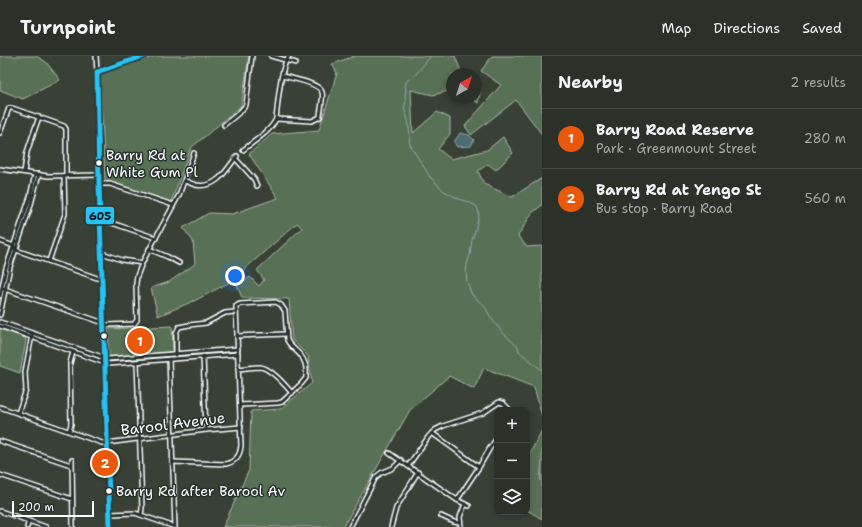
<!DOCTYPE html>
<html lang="en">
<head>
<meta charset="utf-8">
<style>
  :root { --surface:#2b3129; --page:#333931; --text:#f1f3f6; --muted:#a6a9a8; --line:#474c46; --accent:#ea580c }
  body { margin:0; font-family:"Shantell Sans",sans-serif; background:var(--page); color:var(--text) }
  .controls { position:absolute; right:12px; bottom:12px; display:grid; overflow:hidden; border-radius:8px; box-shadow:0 2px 6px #0003 }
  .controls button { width:36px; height:36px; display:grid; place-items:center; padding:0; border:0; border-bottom:1px solid var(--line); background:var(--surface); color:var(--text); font:20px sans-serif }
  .compass { position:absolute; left:446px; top:12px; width:36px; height:36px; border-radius:50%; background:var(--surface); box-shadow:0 2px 6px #0003; rotate:39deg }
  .scale { position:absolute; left:12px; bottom:10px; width:82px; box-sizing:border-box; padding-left:4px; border:2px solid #fff; border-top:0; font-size:11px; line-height:14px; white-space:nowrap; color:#fff; -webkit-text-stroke:3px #26332d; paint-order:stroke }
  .you { position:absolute; left:235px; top:220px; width:14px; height:14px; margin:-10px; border:3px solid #fff; border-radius:50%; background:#1a73e8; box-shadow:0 0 0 6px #1a73e833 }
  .badge { display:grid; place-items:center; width:26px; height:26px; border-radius:50%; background:var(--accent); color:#fff; font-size:13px; font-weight:700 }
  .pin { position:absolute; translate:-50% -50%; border:2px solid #fff; box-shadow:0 1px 4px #0006 }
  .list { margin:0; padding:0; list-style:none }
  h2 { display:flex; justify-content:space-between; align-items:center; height:52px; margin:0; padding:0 16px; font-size:17px }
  h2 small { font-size:13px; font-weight:400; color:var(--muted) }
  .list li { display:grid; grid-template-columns:26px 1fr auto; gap:12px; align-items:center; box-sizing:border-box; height:60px; padding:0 16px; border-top:1px solid var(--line) }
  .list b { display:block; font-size:15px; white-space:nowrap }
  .list p { margin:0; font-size:13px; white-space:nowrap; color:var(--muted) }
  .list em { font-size:13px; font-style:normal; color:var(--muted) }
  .icon { flex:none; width:22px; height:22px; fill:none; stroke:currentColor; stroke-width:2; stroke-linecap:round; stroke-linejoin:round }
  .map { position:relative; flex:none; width:542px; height:471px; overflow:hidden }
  header { display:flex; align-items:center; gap:24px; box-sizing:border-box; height:56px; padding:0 20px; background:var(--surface); border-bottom:1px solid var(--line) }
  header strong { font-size:19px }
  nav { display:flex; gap:22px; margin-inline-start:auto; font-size:14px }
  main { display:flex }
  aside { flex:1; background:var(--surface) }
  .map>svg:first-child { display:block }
</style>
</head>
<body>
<header>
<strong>Turnpoint</strong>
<nav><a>Map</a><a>Directions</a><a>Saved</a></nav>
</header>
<main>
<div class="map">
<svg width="542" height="471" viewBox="0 0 542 471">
  <rect width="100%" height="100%" fill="#394137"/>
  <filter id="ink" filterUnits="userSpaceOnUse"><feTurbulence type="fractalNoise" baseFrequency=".025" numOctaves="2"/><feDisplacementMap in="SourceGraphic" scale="8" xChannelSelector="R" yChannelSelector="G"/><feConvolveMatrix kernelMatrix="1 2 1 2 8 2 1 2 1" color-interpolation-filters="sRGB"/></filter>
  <g filter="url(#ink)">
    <g fill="#587055" stroke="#acb8aa">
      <polygon points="0,0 36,0 46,6 60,24 23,43 0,34"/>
      <polygon points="156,0 249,0 241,50 191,92 171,146 105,124 100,18"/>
      <polygon points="355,0 455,0 462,18 452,18 452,34 433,39 411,34 413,77 437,56 450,62 450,78 438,93 451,103 487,94 503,81 513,97 496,114 488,108 478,115 484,128 512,141 542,122 542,149 532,157 518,180 527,191 542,190 542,285 541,286 542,287 542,360 534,331 484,312 474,333 449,320 410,354 343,471 223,471 249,414 251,355 281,353 312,327 308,300 292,284 289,243 242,242 237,229 250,221 259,230 264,224 257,214 302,172 297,167 230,226 196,244 158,260 151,232 169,226 195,208 193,185 183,172 209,157 232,158 278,142 249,98 272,78 319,74 337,17 332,8"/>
      <polygon points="492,0 542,0 542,77 541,77 516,44 471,79 465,70 501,29 481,15"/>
      <polygon points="476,29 481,31 478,47 470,42 476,42"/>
      <polygon points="172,270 173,296 109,301 108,273"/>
      <polygon points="0,273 25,282 26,284 20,317 0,310"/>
      <polygon points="542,374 542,463 527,454 527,403"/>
    </g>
    <polygon fill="#4d6b74" stroke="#94a6ac" points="460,77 469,79 474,84 471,90 457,91 454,86"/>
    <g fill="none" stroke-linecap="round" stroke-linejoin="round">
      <g stroke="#94a6ac" stroke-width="1">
        <polyline points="431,0 416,18 407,25 405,29 406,34 405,39 406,46 404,52 408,64 410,82 409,86 413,94 424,111 429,120 444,135 459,143 471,147 476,150 478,153 479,159 475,175 472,184 470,199 467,208 466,217 467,226 472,239 484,249 491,262 502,276 518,291 519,295 522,298 542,314"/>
        <polyline points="542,405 540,423 542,425"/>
      </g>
      <defs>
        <g id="minor">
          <polyline points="96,0 97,16"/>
          <polyline points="271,0 296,7"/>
          <path d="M276 63 312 65 320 61C320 55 324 41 322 36 319 27 291 22 282 20"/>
          <polyline points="224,69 240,56 246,49 252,0"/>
          <polyline points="0,77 8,55 9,52 12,52 64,70 66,73 66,120"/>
          <path d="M243 94C254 85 270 76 276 63 278 48 280 11 289 0"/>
          <polyline points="235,102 254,123 257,130"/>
          <polyline points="0,113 48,120 99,119"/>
          <polyline points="24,116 27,96 39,61"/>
          <path d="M185 125C188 126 192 128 196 129 217 133 227 113 237 100"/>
          <polyline points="99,128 110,128 173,149"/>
          <polyline points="101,164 106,165 156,182"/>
          <polyline points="0,185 14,190 16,194 103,224"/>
          <polyline points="149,193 168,201 179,207"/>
          <polyline points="102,197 122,204 142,207"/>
          <polyline points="49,205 65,158 64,120"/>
          <polyline points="2,232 104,267 107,269 134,268 137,264 136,227 137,220 142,207 179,139 194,97"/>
          <polyline points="0,240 6,212 30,141 35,118"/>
          <polyline points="0,259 10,211 30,152 39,118"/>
          <polyline points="0,266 108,303 238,293"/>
          <polyline points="0,270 108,308 238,298"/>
          <polyline points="237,280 286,278"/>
          <polyline points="176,299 176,277 179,271 189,269 206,267 225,257 235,256"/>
          <polyline points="203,300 206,374"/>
          <polyline points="169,303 175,471"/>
          <polyline points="137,306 142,452 141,459"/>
          <path d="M238 313C246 312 253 311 260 311 271 312 285 329 292 337"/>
          <polyline points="0,351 102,387 107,387 206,374 241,371"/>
          <polyline points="18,357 26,334 25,316 32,279"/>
          <polyline points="69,375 71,368 70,307 73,296"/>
          <polyline points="432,377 479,411"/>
          <polyline points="0,385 71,409"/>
          <polyline points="389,397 457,444 469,450"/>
          <polyline points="72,404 73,471"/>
          <path d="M172 406 226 408C235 406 240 400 241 390L236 250 240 248 276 246 281 249 285 255 287 284C291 293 301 296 304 305 307 310 306 316 306 322L301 328 282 346 278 347 240 349"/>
          <polyline points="408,410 429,380 435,374 443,370 483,357 499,346 503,347 510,354"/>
          <polyline points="0,419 72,443"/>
          <polyline points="457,444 479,411 490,392 497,382"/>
          <polyline points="0,455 46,471"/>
          <polyline points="110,458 135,457 175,471"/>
          <polyline points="441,460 454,466 460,467"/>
          <polyline points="27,471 29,465"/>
          <polyline points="350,471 376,421 381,417 393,412 401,404"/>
          <polyline points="391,471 396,452 418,416"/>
          <polyline points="461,471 460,461 465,448"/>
        </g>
        <polyline id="tertiary" points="110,471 99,128 97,16 144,0"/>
      </defs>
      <use href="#minor" stroke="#fff" stroke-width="6"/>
      <use href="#tertiary" stroke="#fff" stroke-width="6"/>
      <use href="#minor" stroke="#26332d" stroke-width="3"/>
      <use href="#tertiary" stroke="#26332d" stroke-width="3.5"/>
      <defs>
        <g id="bus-1">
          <polyline points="97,16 99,128 110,471"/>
          <polyline points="97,16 144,0"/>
        </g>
      </defs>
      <use href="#bus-1" stroke="#26332d" stroke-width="8"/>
      <use href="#bus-1" stroke="#26c2f4" stroke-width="5"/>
    </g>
  </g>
  <g fill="#fff" stroke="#26332d" stroke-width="1.5">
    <circle cx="99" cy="107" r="3.5"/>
    <circle cx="104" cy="280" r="3.5"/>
    <circle cx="109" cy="435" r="3.5"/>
  </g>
  <g text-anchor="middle" stroke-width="3" stroke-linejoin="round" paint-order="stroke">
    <g font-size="14" fill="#fff" stroke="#26332d" text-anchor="start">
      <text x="106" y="104">Barry Rd at<tspan x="106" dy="17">White Gum Pl</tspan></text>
      <text x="116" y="440">Barry Rd after Barool Av</text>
    </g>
    <g font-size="15" fill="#fff" stroke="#26332d">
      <text transform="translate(173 368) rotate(-7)" y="5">Barool Avenue</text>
    </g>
  </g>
  <rect stroke="#26332d" stroke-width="1.5" x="85" y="150" width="30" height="19" rx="4" fill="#26c2f4"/>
  <g font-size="11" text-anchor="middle" font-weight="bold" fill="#111">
    <text x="100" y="164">605</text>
  </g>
</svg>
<div class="controls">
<button>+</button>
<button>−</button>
<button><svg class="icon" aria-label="layers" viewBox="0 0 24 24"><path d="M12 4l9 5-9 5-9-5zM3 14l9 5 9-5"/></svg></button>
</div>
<svg class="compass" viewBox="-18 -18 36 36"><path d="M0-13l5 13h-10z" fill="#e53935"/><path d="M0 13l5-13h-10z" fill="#a6a9a8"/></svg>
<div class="scale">200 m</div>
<div class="you"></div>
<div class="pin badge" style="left:140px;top:285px">1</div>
<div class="pin badge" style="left:105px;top:407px">2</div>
</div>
<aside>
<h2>Nearby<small>2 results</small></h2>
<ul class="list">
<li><span class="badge">1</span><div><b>Barry Road Reserve</b><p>Park · Greenmount Street</p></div><em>280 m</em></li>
<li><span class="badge">2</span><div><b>Barry Rd at Yengo St</b><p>Bus stop · Barry Road</p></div><em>560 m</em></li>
</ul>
</aside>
</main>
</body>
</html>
